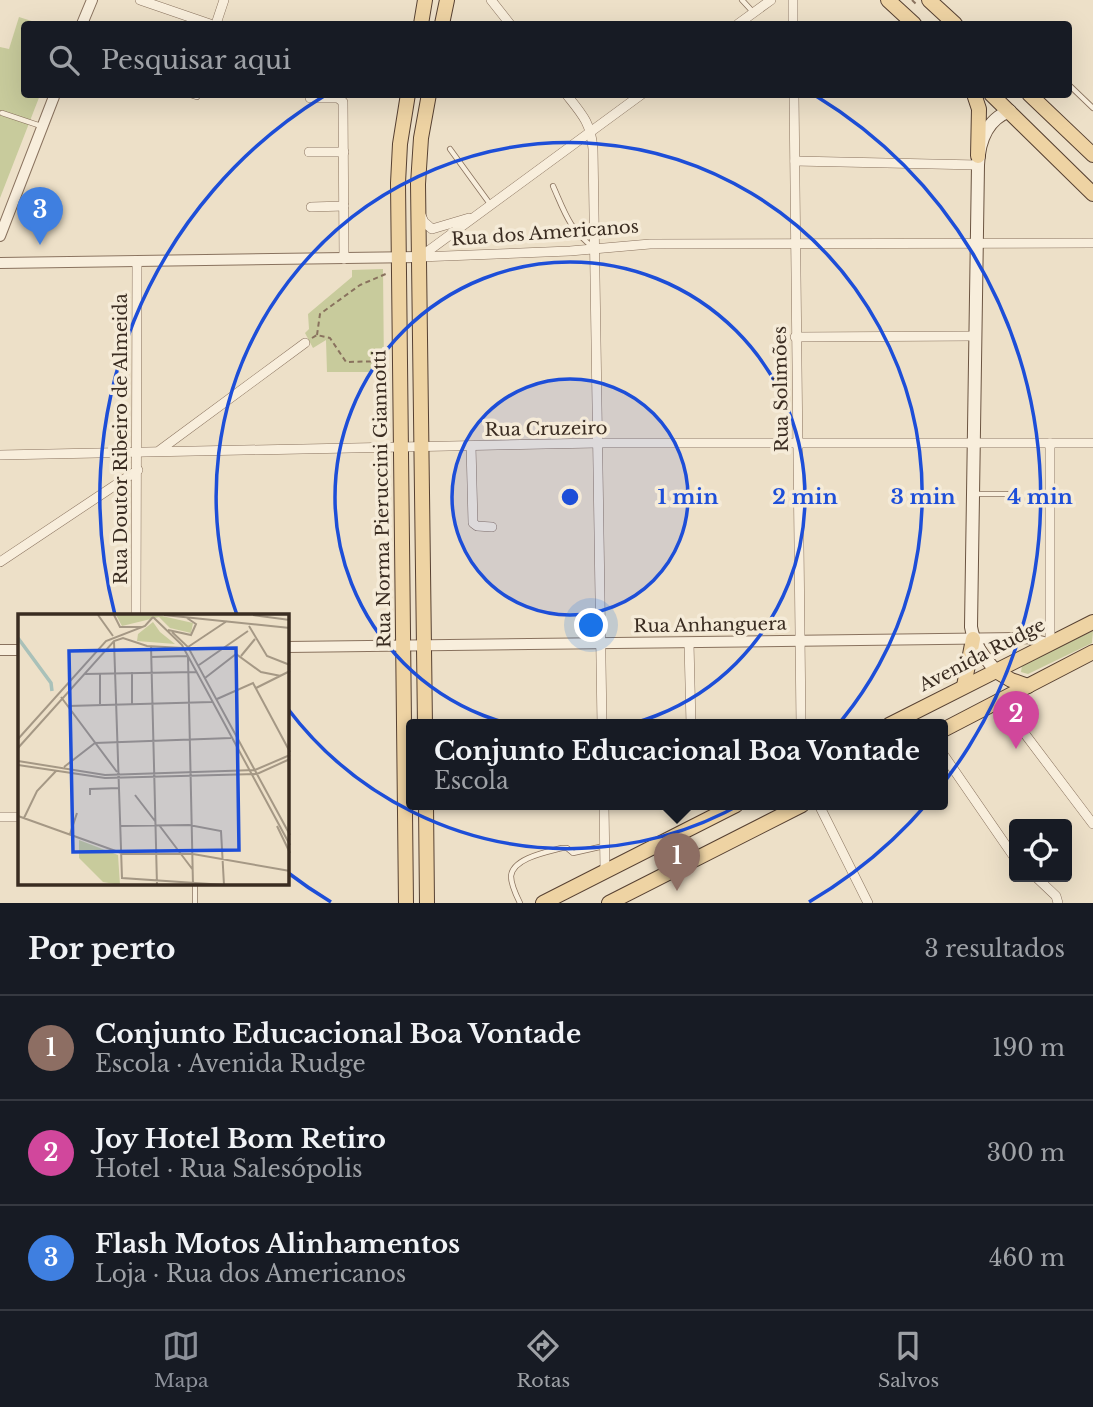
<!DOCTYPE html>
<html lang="pt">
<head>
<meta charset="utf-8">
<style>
  :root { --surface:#171b24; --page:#242831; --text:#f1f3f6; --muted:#9ea1a6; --line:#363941; --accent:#8c9099 }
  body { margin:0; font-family:"Libre Baskerville",serif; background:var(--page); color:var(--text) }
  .controls { position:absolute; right:21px; bottom:21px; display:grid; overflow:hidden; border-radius:7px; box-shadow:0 7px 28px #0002 }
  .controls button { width:63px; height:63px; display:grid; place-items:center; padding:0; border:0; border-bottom:2px solid var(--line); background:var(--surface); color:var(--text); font:35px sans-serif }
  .you { position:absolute; left:592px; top:626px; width:24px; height:24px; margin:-18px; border:5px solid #fff; border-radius:50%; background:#1a73e8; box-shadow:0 0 0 10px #1a73e833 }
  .badge { display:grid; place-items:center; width:46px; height:46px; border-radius:50%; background:var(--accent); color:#fff; font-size:23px; font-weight:700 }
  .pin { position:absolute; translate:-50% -58px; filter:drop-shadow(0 2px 4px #0008) }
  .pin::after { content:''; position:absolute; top:37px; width:24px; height:21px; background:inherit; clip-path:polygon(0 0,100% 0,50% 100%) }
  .popup { position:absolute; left:406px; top:719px; width:542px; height:91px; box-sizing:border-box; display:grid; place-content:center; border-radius:7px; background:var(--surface); filter:drop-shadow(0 2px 5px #0005); font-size:23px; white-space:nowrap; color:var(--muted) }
  .popup b { font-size:26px; color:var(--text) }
  .popup::after { content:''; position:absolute; left:50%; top:100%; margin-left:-14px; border:14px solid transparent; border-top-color:var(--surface) }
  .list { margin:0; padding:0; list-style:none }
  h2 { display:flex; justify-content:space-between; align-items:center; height:91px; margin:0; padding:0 28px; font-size:30px }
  h2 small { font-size:23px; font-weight:400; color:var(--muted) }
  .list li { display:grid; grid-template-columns:46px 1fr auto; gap:21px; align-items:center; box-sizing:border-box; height:105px; padding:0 28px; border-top:2px solid var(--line) }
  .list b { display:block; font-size:26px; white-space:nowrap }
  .list p { margin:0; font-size:23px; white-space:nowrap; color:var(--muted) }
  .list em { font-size:23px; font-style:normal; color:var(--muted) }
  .icon { flex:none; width:38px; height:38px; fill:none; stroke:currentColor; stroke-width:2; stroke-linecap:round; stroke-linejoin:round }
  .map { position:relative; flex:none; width:1093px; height:903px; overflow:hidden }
  .search { position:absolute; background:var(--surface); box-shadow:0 7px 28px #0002; left:21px; right:21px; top:21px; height:77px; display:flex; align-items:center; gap:18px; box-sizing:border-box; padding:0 24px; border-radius:7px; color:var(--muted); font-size:26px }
  .sheet { height:406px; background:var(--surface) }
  nav { display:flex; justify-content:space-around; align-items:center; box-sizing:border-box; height:98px; border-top:2px solid var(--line); background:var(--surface); font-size:19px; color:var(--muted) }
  nav a { display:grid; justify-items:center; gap:4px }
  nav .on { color:var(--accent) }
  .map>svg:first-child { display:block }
</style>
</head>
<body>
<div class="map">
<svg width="1093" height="903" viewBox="0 0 1093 903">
  <rect width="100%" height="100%" fill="#ede0c8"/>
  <g fill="#c8cb9c">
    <polygon points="19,17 41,24 24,24 24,94 40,95 0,198 0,47 9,49"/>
    <polygon points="383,269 384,372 327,372 326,340 313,348 305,333 309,329 308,314 352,277 352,270"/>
    <polygon points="1093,631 1092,643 1028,674 1021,672 1022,665"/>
  </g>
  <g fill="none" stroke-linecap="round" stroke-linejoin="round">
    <defs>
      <g id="service">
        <polyline points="742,0 753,12"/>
        <polyline points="1068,84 1093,108"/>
        <polyline points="188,94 197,97"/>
        <polyline points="2,113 41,126"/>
        <polyline points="450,149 490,204"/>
        <path d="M553 186C565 213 569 229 594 248"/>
        <polyline points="974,494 1007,494"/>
        <polyline points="195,884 195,903"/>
        <path d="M520 903C516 895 511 885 511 876 513 858 547 852 562 848H567L573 853 604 846"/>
      </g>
      <g id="minor">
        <polyline points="140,0 210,24"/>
        <polyline points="491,0 510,24"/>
        <polyline points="793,0 793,24"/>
        <polyline points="216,24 224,0"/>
        <polyline points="738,24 771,0"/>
        <path d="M566 94C582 114 591 123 593 149L602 725"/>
        <polyline points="794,94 801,725"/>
        <polyline points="310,98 338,98 343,102 344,259"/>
        <polyline points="309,152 344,152"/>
        <polyline points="795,161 978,165"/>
        <polyline points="311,207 344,206"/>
        <polyline points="420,213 424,222 432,229 469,218"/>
        <polyline points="419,257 570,251 650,244 1093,243"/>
        <polyline points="420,257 642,94"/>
        <polyline points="795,337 975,336"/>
        <polyline points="1050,443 1050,642"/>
        <polyline points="471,446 473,523 477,526 492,527"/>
        <polyline points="160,450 305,343"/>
        <polyline points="0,455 597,443 1093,443"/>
        <polyline points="0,562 138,470"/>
        <polyline points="136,616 137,262"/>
        <polyline points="689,643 691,725"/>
        <polyline points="1000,701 1093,824"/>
        <polyline points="703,725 718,725"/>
        <polyline points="943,754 1014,857"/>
        <polyline points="604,805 605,871"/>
        <polyline points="819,805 868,903"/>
        <polyline points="0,817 19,817"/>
        <polyline points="1036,877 1056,896 1058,903"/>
      </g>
      <g id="tertiary">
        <polyline points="82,24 92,0"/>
        <polyline points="0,236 55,94"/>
        <polyline points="0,263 419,257"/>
        <polyline points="287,647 1028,638 1048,643"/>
        <polyline points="0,650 19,650"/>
      </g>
      <path id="secondary" d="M996 671C984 657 974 645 971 627L978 165C979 142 987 119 1010 111"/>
      <g id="primary">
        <polyline points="888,0 914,24"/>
        <polyline points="929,0 955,24"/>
        <polyline points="421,24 425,0"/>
        <polyline points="442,24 447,0"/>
        <polyline points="974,94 979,109 978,156"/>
        <polyline points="991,94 1093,194"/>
        <polyline points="1029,94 1093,155"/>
        <polyline points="996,671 1011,680 1028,686"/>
        <polyline points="964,686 973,639"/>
        <polyline points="425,725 418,184 421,138 429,94"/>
        <polyline points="889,725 1093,622"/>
        <polyline points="943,730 1093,652"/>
        <polyline points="426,805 427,903"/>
        <polyline points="406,903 398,183 400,144 408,94"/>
        <polyline points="543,903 736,805"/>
        <polyline points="609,903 802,805"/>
      </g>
    </defs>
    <use href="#service" stroke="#89725e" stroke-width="6"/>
    <use href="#minor" stroke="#89725e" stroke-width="10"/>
    <use href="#tertiary" stroke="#89725e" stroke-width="12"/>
    <use href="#secondary" stroke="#6b5441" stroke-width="14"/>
    <use href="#primary" stroke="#574132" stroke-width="16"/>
    <g stroke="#89725e" stroke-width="2" stroke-dasharray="5 3.5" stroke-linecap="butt">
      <polyline points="912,0 917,5"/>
      <polyline points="317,335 320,314 360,285 388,273"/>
      <polyline points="312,338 317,335 330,338 346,362 386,361"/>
    </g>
    <use href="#service" stroke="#f8eedc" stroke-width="4.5"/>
    <use href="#minor" stroke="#f8eedc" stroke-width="9"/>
    <use href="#tertiary" stroke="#f8eedc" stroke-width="10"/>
    <use href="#secondary" stroke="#f8eedc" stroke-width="12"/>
    <use href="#primary" stroke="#eed3a3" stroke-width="14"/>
  </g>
  <circle cx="570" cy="497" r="118" fill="#1d4ed8" fill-opacity=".12"/>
  <g fill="none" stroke="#1d4ed8" stroke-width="3.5">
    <circle cx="570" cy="497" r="118"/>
    <circle cx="570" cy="497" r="235"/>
    <path d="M237 615A353 353 0 1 1 288 709"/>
    <path d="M331 902A470 470 0 0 1 287 872M115 615A470 470 0 0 1 324 96M816 96A470 470 0 0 1 809 902"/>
  </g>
  <g text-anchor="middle" stroke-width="7" stroke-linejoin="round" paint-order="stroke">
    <g font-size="18" fill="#3a2c21" stroke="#f5ebd8">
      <text transform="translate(545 233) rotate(-4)" y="6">Rua dos Americanos</text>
      <text transform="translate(781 389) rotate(-91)" y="6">Rua Solimões</text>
      <text transform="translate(546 429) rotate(-1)" y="6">Rua Cruzeiro</text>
      <text transform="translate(121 439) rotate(-90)" y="6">Rua Doutor Ribeiro de Almeida</text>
      <text transform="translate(382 499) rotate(-91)" y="6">Rua Norma Pieruccini Giannotti</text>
      <text transform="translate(710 625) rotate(-1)" y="6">Rua Anhanguera</text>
      <text transform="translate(982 655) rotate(-27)" y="6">Avenida Rudge</text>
    </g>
  </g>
  <g transform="translate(18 614)">
    <rect width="271" height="271" fill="#ede0c8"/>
    <path d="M98 1 144 2 175 9 173 19 152 14 141 3 104 12ZM135 8 142 18 157 30 119 27 120 20ZM61 226 100 241 102 271 85 268 61 244Z" fill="#c8cb9c"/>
    <path fill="none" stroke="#a9c1b9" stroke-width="3.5" d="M0 24 33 69 34 77"/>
    <path fill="none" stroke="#a59885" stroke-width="2" d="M80 1 95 22M96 1 102 13H124M146 1 272 14M235 1 272 6M135 3 164 31 272 231M231 12 249 42 272 51M150 16 173 21 178 10 169 4M154 18 170 33 272 221M96 27 104 264 207 271M133 32 139 271M170 33 209 7M223 42 237 25M133 43 169 42M170 43 175 271M181 51 230 17M114 58V90M67 60 178 58M187 64 218 40 243 58 263 62M238 74 272 57M43 83 99 158M199 85 235 69 272 138M82 90V59M50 92 194 88M0 125 88 27 127 12 135 3M0 134 96 27 105 24 129 32 165 34M0 147 87 161 237 156 272 141M0 151 87 164 239 160 272 145M46 153 77 129 213 124M72 181V175L101 174M117 181 137 207M0 202 106 240H175L272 257M6 204 19 177 38 157M141 211 175 256M102 212 171 211 203 217 206 271M259 212 272 239M52 220 59 199"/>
    <path fill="#1d4ed8" fill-opacity="0.15" stroke="#1d4ed8" stroke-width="3.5" d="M218 34 221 236 55 238 51 37Z"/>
    <rect width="271" height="271" fill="none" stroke="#3a2c21" stroke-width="3.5"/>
  </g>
  <circle cx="570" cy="497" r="10" fill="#1d4ed8" stroke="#f5ebd8" stroke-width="3.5"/>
  <g font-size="21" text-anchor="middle" font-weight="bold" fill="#1d4ed8" stroke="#f5ebd8" stroke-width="7" stroke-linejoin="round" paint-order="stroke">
    <text x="688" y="504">1 min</text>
    <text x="805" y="504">2 min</text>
    <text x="923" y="504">3 min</text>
    <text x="1040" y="504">4 min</text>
  </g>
</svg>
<div class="controls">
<button><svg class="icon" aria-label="locate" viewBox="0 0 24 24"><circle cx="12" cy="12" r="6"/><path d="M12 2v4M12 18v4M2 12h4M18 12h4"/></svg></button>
</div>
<div class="you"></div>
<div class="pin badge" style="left:677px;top:891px;background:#8d6e63">1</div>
<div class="popup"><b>Conjunto Educacional Boa Vontade</b>Escola</div>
<div class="pin badge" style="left:1016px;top:749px;background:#d1479c">2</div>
<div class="pin badge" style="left:40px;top:245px;background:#3f7fe0">3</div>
<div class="search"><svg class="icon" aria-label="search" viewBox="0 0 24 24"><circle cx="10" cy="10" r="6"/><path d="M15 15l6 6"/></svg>Pesquisar aqui</div>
</div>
<section class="sheet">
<h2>Por perto<small>3 resultados</small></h2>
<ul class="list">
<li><span class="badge" style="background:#8d6e63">1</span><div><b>Conjunto Educacional Boa Vontade</b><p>Escola · Avenida Rudge</p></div><em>190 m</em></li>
<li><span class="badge" style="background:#d1479c">2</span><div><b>Joy Hotel Bom Retiro</b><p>Hotel · Rua Salesópolis</p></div><em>300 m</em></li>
<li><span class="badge" style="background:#3f7fe0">3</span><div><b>Flash Motos Alinhamentos</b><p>Loja · Rua dos Americanos</p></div><em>460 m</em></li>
</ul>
</section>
<nav>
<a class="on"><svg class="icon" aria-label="map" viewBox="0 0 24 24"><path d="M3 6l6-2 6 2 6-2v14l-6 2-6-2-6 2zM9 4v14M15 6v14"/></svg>Mapa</a>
<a><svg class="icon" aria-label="directions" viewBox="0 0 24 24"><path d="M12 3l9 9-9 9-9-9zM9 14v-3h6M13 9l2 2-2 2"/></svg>Rotas</a>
<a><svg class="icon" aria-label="saved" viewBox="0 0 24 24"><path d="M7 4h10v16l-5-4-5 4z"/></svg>Salvos</a>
</nav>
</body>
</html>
